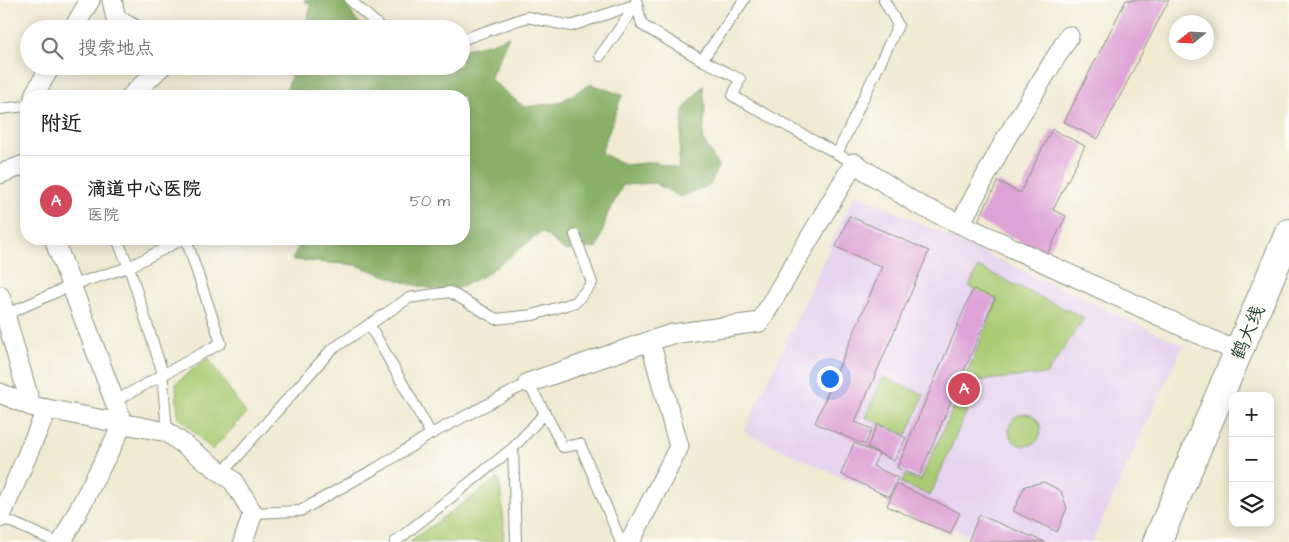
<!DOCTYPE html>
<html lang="zh">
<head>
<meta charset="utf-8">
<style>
  :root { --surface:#fff; --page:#f6f6f6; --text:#222; --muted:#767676; --line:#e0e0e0; --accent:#d1495b }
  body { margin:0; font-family:"Architects Daughter","LXGW WenKai TC",sans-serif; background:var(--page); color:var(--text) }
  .controls { position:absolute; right:15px; bottom:15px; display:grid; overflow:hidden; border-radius:10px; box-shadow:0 2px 12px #0003 }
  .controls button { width:45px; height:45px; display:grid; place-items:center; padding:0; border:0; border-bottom:1px solid var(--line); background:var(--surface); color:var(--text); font:25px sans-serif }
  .compass { position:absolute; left:1169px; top:15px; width:45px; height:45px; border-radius:50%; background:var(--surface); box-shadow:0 2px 12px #0003; rotate:252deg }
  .you { position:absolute; left:829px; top:378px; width:18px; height:18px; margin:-12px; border:4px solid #fff; border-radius:50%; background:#1a73e8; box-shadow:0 0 0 8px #1a73e833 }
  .badge { display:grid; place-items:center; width:32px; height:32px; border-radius:50%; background:var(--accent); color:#fff; font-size:16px; font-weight:700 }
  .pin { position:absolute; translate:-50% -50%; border:2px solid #fff; box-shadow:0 1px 5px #0006 }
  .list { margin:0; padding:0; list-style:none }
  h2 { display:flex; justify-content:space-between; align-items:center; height:65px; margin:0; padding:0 20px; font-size:21px }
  h2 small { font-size:16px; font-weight:400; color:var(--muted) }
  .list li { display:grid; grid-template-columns:32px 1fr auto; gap:15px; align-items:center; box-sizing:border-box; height:90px; padding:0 20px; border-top:1px solid var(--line) }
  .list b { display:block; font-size:19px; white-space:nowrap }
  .list p { margin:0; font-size:16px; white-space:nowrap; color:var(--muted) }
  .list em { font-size:16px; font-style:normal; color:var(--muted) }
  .icon { flex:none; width:28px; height:28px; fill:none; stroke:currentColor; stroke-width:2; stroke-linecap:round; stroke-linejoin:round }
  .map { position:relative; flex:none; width:1289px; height:542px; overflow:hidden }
  .search { position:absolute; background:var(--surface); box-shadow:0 2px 12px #0003; left:20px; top:20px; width:450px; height:55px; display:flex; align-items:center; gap:12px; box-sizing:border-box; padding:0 18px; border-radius:28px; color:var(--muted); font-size:19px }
  .panel { position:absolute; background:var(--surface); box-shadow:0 2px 12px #0003; left:20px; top:90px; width:450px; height:155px; border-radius:20px }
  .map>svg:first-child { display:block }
</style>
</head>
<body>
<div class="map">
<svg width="1289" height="542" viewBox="0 0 1289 542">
  <rect width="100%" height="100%" fill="#fdfcf7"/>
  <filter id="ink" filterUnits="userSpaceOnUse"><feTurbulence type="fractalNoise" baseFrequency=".02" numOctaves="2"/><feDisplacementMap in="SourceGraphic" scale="10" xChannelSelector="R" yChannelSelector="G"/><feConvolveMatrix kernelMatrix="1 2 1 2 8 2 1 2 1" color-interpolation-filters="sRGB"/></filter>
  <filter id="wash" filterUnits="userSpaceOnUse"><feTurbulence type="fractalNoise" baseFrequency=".0096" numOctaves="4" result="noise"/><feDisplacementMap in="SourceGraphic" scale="20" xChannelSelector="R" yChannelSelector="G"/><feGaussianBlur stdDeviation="1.12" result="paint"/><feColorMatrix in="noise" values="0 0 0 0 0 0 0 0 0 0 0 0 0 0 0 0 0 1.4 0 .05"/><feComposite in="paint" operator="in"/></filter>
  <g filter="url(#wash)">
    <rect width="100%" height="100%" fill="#f0ead1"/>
    <polygon fill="#e6d3f0" points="855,193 1183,345 1092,542 981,542 744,432"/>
    <g fill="#abcc74" stroke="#658454">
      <polygon points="978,267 1084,318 1047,374 974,381 966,375 997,300 969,287"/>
      <polygon points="208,358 246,414 212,450 178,416 176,383"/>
      <polygon points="883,377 924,395 907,435 865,417"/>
      <polygon points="959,395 971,401 930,496 901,483 905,475 920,481"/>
      <circle cx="1025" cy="430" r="16"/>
      <polygon points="499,478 504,522 503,542 409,542"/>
    </g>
    <g fill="#88b066" stroke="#54764d">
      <polygon points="304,0 345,0 355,19 366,29 304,29 311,6"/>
      <polygon points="509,36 490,79 524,107 558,103 591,84 622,95 601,153 626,165 654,162 678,169 683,110 703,86 705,106 703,140 718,166 710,185 680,197 655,183 623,185 607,215 598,247 566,251 542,232 485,275 450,292 409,284 356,265 292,260 302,239 464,239 464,96 285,96 294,66 461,66 461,50 492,43"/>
    </g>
    <g id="blocks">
      <g fill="#dea3d6">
        <polygon points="1126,0 1169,0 1098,139 1064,122"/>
        <polygon points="1052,129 1085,146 1053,210 1066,216 1047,255 978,221 998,181 1020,193"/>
        <polygon points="849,216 929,251 855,422 872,429 865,445 815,423 882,267 836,247"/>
        <polygon points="973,289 995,298 919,477 897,468"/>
        <polygon points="878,424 906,438 894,461 867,447"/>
        <polygon points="854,443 879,454 873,466 898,478 889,497 841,474"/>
        <polygon points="1044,482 1061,491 1067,508 1057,532 1013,511 1025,486"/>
        <polygon points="897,484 960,513 950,534 887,506"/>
        <polygon points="979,515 1045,542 968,542"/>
      </g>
    </g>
  </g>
  <g filter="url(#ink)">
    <use href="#blocks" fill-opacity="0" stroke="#889482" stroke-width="1"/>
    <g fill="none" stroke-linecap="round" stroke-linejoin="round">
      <defs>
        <g id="service">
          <polyline points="350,0 377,24 380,29"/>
          <polyline points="636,0 642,25 702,60 740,79 733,96 854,163"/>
          <polyline points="461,40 527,17 571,26 637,4"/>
          <polyline points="600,56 637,4"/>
          <polyline points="702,60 744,0"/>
          <polyline points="0,109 26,106"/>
          <polyline points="837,154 898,25 884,0"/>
          <polyline points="117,239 129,267 162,371 167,432"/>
          <polyline points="5,315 72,285 129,267 183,239"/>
          <polyline points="369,324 431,434"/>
          <polyline points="115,401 221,343 186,239"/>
          <polyline points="545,413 563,447 580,444 621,542"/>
          <polyline points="222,473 331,350 409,298 450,292 496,319 533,315 576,302 592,283 575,235"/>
          <polyline points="253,513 300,511 380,466 431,434 528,383 545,413 513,448 516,542"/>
          <polyline points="0,517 56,542"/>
          <polyline points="395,542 513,448"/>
        </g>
        <g id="minor">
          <polyline points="112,0 116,19 134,29"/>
          <polyline points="73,29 90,0"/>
          <polyline points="34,96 35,93 51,66"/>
          <polyline points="131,96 162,66"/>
          <polyline points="0,174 26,164"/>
          <polyline points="960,224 1005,140 1069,36"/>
          <polyline points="54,239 123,424 62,542"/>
          <polyline points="0,296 31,406"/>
          <polyline points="528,383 650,341 672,334 760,322 854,163 917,204 1238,352"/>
          <polyline points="0,393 31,406 167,432 233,481 253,513 243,542"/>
          <polyline points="0,518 47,409"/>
          <polyline points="630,542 679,447 650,341"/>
        </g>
        <polyline id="trunk" points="1157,542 1289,233"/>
      </defs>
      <use href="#service" stroke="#889482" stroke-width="12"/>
      <use href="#minor" stroke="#889482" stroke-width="21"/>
      <use href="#trunk" stroke="#889482" stroke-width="30"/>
      <use href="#service" stroke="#fff" stroke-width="10"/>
      <use href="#minor" stroke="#fff" stroke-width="19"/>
      <use href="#trunk" stroke="#fff" stroke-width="28"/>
    </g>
  </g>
  <g text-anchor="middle" stroke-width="4" stroke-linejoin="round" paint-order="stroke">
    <g font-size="19" fill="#1f3d34" stroke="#fdfcf7">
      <text transform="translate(1247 332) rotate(-67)" y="7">鹤大线</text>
    </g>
  </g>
</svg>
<div class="controls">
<button>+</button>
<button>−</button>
<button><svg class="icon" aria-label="layers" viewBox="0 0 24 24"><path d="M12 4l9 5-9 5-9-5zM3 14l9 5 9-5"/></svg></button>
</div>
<svg class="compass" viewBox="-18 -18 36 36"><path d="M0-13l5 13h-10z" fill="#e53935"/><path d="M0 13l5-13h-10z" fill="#767676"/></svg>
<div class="you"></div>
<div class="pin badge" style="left:964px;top:389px">A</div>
<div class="search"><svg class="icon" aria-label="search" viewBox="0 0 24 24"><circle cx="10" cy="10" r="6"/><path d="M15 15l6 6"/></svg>搜索地点</div>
<section class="panel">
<h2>附近<small></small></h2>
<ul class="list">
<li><span class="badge">A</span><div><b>滴道中心医院</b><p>医院</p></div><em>50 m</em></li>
</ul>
</section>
</div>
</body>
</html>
